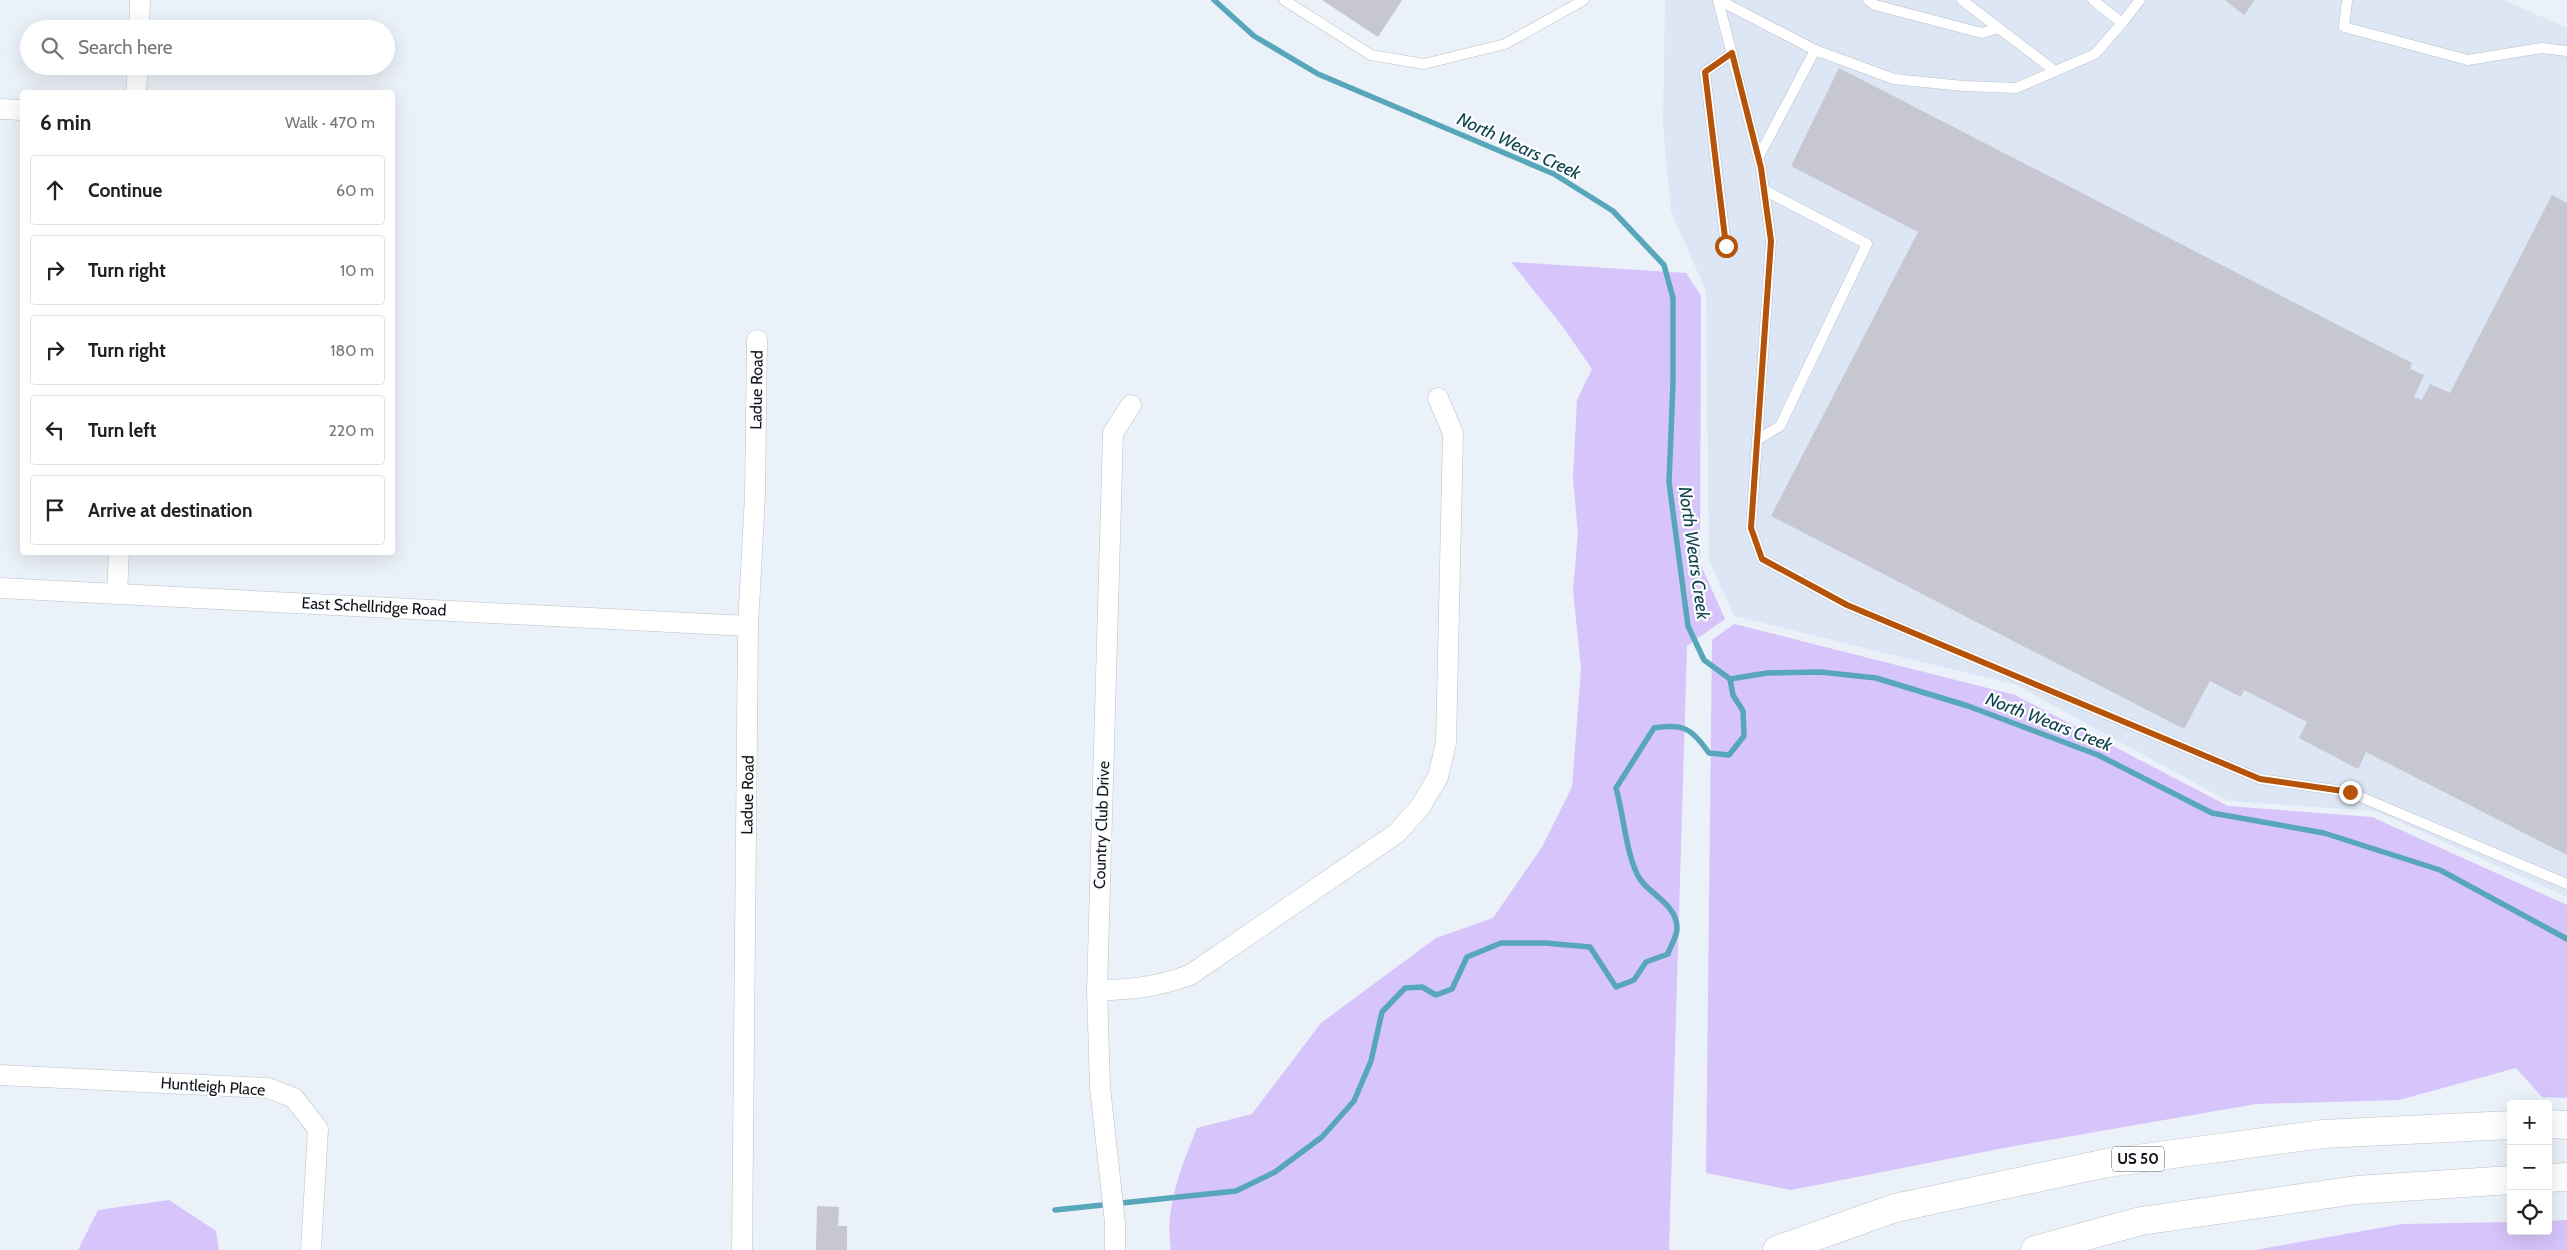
<!DOCTYPE html>
<html lang="en">
<head>
<meta charset="utf-8">
<style>
  :root { --surface:#fff; --page:#f2f2f2; --text:#222; --muted:#767676; --line:#e0e0e0 }
  body { margin:0; font-family:Cabin,sans-serif; background:var(--page); color:var(--text) }
  .controls { position:absolute; right:15px; bottom:15px; display:grid; overflow:hidden; border-radius:5px; box-shadow:0 5px 20px #0002 }
  .controls button { width:45px; height:45px; display:grid; place-items:center; padding:0; border:0; border-bottom:1px solid var(--line); background:var(--surface); color:var(--text); font:25px sans-serif }
  .stop { position:absolute; width:15px; height:15px; margin:-11px; border:4px solid #b45309; border-radius:50%; background:#fff }
  .stop.end { background:#b45309; border-color:#fff; box-shadow:0 1px 5px #0008 }
  .list { margin:0; padding:0; list-style:none }
  h2 { display:flex; justify-content:space-between; align-items:center; height:65px; margin:0; padding:0 20px; font-size:21px }
  h2 small { font-size:16px; font-weight:400; color:var(--muted) }
  .list li { display:grid; grid-template-columns:32px 1fr auto; gap:15px; align-items:center; box-sizing:border-box; height:70px; margin:0 10px 10px; padding:0 10px; border:1px solid var(--line); border-radius:5px }
  .list b { display:block; font-size:19px; white-space:nowrap }
  .list em { font-size:16px; font-style:normal; color:var(--muted) }
  .icon { flex:none; width:28px; height:28px; fill:none; stroke:currentColor; stroke-width:2; stroke-linecap:round; stroke-linejoin:round }
  .map { position:relative; flex:none; width:2567px; height:1250px; overflow:hidden }
  .search { position:absolute; background:var(--surface); box-shadow:0 5px 20px #0002; left:20px; top:20px; width:375px; height:55px; display:flex; align-items:center; gap:12px; box-sizing:border-box; padding:0 18px; border-radius:28px; color:var(--muted); font-size:19px }
  .panel { position:absolute; background:var(--surface); box-shadow:0 5px 20px #0002; left:20px; top:90px; width:375px; height:465px; border-radius:5px }
  .map>svg:first-child { display:block }
</style>
</head>
<body>
<div class="map">
<svg width="2567" height="1250" viewBox="0 0 2567 1250">
  <rect width="100%" height="100%" fill="#ebf1f8"/>
  <polygon fill="#dce6f4" points="1665,0 2504,0 2567,28 2567,897 2375,811 2228,801 2016,685 1734,616 1709,560 1706,291 1671,211 1663,125"/>
  <g fill="#d6c4fb">
    <path d="M1511 262 1686 273 1701 296 1700 563 1725 619 1687 646 1669 1250H1171C1164 1207 1182 1166 1197 1128L1252 1114 1321 1023 1436 938 1493 918 1542 847 1572 787 1581 669 1573 590 1578 534 1573 478 1577 400 1592 369 1563 327Z"/>
    <polygon points="1734,624 2015,695 2228,806 2372,817 2567,905 2567,1098 2542,1097 2516,1068 2399,1100 2256,1104 2004,1148 1791,1190 1706,1173 1712,640"/>
    <polygon points="169,1200 216,1231 219,1250 78,1250 98,1210"/>
    <polygon points="2567,1220 2567,1250 2255,1250 2402,1224 2511,1222 2511,1231 2548,1231 2548,1221"/>
  </g>
  <g fill="none" stroke-linecap="round" stroke-linejoin="round">
    <g stroke="#57a6b9" stroke-width="5.5">
      <polyline points="1214,0 1254,36 1318,74 1554,174 1613,211 1664,265 1673,298 1673,383 1669,482 1688,626 1704,660 1730,679 1767,673 1820,672 1876,678 1968,706 2098,755 2212,813 2324,833 2440,870 2567,939"/>
      <path d="M1055 1210 1236 1191 1275 1172 1322 1137 1354 1101 1371 1061 1382 1012 1405 988 1422 987 1436 995 1452 989 1467 957 1501 943H1545L1590 947 1616 987 1634 980 1646 962 1668 954C1670 947 1677 936 1677 929 1678 903 1645 893 1637 874 1625 847 1624 817 1616 788L1654 728C1684 723 1692 729 1709 753L1729 755 1744 736 1743 711 1733 695 1730 679"/>
    </g>
  </g>
  <g fill="#c6c7d0">
    <polygon points="1322,0 1402,0 1378,37"/>
    <polygon points="2225,0 2255,0 2244,15"/>
    <polygon points="1839,68 2412,363 2410,369 2424,375 2414,397 2422,400 2430,384 2450,393 2552,195 2567,203 2567,855 2366,752 2358,769 2299,738 2307,722 2244,690 2241,697 2210,681 2184,729 1771,516 1918,232 1791,166"/>
    <polygon points="817,1206 839,1207 838,1226 847,1226 847,1250 816,1250"/>
  </g>
  <g fill="none" stroke-linecap="round" stroke-linejoin="round">
    <defs>
      <g id="lane">
        <polyline points="1284,0 1371,55 1424,64 1505,44 1584,0"/>
        <polyline points="1718,0 1761,168 1771,241 1751,528 1762,559 1847,605 2260,779 2349,792 2567,884"/>
        <polyline points="1719,0 1815,50 1758,158"/>
        <polyline points="1868,0 1875,5 1982,33 1998,28"/>
        <polyline points="1962,0 2055,71"/>
        <polyline points="2347,0 2344,27 2468,60 2542,48 2567,51"/>
        <polyline points="2122,23 2140,0"/>
        <polyline points="1815,50 1894,79 1963,86 2016,88 2095,54 2122,23 2093,0"/>
        <polyline points="1726,246 1705,72 1732,53"/>
        <polyline points="1757,440 1780,426 1867,244 1764,190"/>
      </g>
      <g id="street">
        <polyline points="139,29 140,0"/>
        <polyline points="136,92 138,66"/>
        <polyline points="0,109 22,110"/>
        <polyline points="0,588 748,626"/>
        <polyline points="117,593 119,552"/>
        <path d="M1097 990C1132 990 1156 987 1190 975L1397 833 1420 807 1438 777 1446 743 1453 433 1438 398"/>
        <polyline points="0,1075 268,1088 294,1098 318,1129 311,1250"/>
        <polyline points="742,1250 748,626 755,495 757,340"/>
        <polyline points="1115,1250 1115,1223 1100,1087 1097,990 1113,433 1131,405"/>
      </g>
      <g id="highway">
        <polyline points="2548,1124 2567,1125"/>
        <polyline points="2548,1178 2567,1177"/>
        <polyline points="1777,1250 1895,1208 2107,1163 2323,1134 2511,1125"/>
        <polyline points="2035,1250 2141,1221 2356,1190 2511,1180"/>
      </g>
    </defs>
    <use href="#lane" stroke="#bbc1c8" stroke-width="11"/>
    <use href="#street" stroke="#bbc1c8" stroke-width="21"/>
    <use href="#highway" stroke="#bbc1c8" stroke-width="29"/>
    <use href="#lane" stroke="#fff" stroke-width="10"/>
    <use href="#street" stroke="#fff" stroke-width="20"/>
    <use href="#highway" stroke="#fff" stroke-width="28"/>
  </g>
  <g fill="none" stroke-linecap="round" stroke-linejoin="round">
    <polyline stroke="#b45309" stroke-width="6" points="1726,246 1705,72 1732,53 1761,168 1771,241 1751,528 1762,559 1847,605 2260,779 2350,792"/>
  </g>
  <g text-anchor="middle" stroke-width="4.5" stroke-linejoin="round" paint-order="stroke">
    <rect fill="#fcfdff" stroke="#595b5d" stroke-width="1" x="2112" y="1146.5" width="52" height="25" rx="4"/>
    <g font-size="15" font-weight="bold" fill="#131518">
      <text x="2138" y="1164">US 50</text>
    </g>
    <g font-size="16" fill="#131518" stroke="#fcfdff">
      <text transform="translate(756 390) rotate(-89)" y="6">Ladue Road</text>
      <text transform="translate(374 606) rotate(3)" y="6">East Schellridge Road</text>
      <text transform="translate(747 795) rotate(-89)" y="6">Ladue Road</text>
      <text transform="translate(1101 825) rotate(-88)" y="6">Country Club Drive</text>
      <text transform="translate(213 1086) rotate(4)" y="6">Huntleigh Place</text>
    </g>
    <g font-size="18" font-style="italic" fill="#0e414c" stroke="#fcfdff">
      <text transform="translate(1519 146) rotate(25)" y="6">North Wears Creek</text>
      <text transform="translate(1694 553) rotate(82)" y="6">North Wears Creek</text>
      <text transform="translate(2049 722) rotate(21)" y="6">North Wears Creek</text>
    </g>
  </g>
</svg>
<div class="controls">
<button>+</button>
<button>−</button>
<button><svg class="icon" aria-label="locate" viewBox="0 0 24 24"><circle cx="12" cy="12" r="6"/><path d="M12 2v4M12 18v4M2 12h4M18 12h4"/></svg></button>
</div>
<div class="stop" style="left:1726px;top:246px"></div>
<div class="stop end" style="left:2350px;top:792px"></div>
<div class="search"><svg class="icon" aria-label="search" viewBox="0 0 24 24"><circle cx="10" cy="10" r="6"/><path d="M15 15l6 6"/></svg>Search here</div>
<section class="panel">
<h2>6 min<small>Walk · 470 m</small></h2>
<ul class="list">
<li><svg class="icon" aria-label="ahead" viewBox="0 0 24 24"><path d="M12 20V5M6 11l6-6 6 6"/></svg><div><b>Continue</b></div><em>60 m</em></li>
<li><svg class="icon" aria-label="right" viewBox="0 0 24 24"><path d="M7 20v-9h11M14 6l5 5-5 5"/></svg><div><b>Turn right</b></div><em>10 m</em></li>
<li><svg class="icon" aria-label="right" viewBox="0 0 24 24"><path d="M7 20v-9h11M14 6l5 5-5 5"/></svg><div><b>Turn right</b></div><em>180 m</em></li>
<li><svg class="icon" aria-label="left" viewBox="0 0 24 24"><path d="M17 20v-9H6M10 6l-5 5 5 5"/></svg><div><b>Turn left</b></div><em>220 m</em></li>
<li><svg class="icon" aria-label="arrive" viewBox="0 0 24 24"><path d="M6 21V4h12l-3 4 3 4H6"/></svg><div><b>Arrive at destination</b></div></li>
</ul>
</section>
</div>
</body>
</html>
